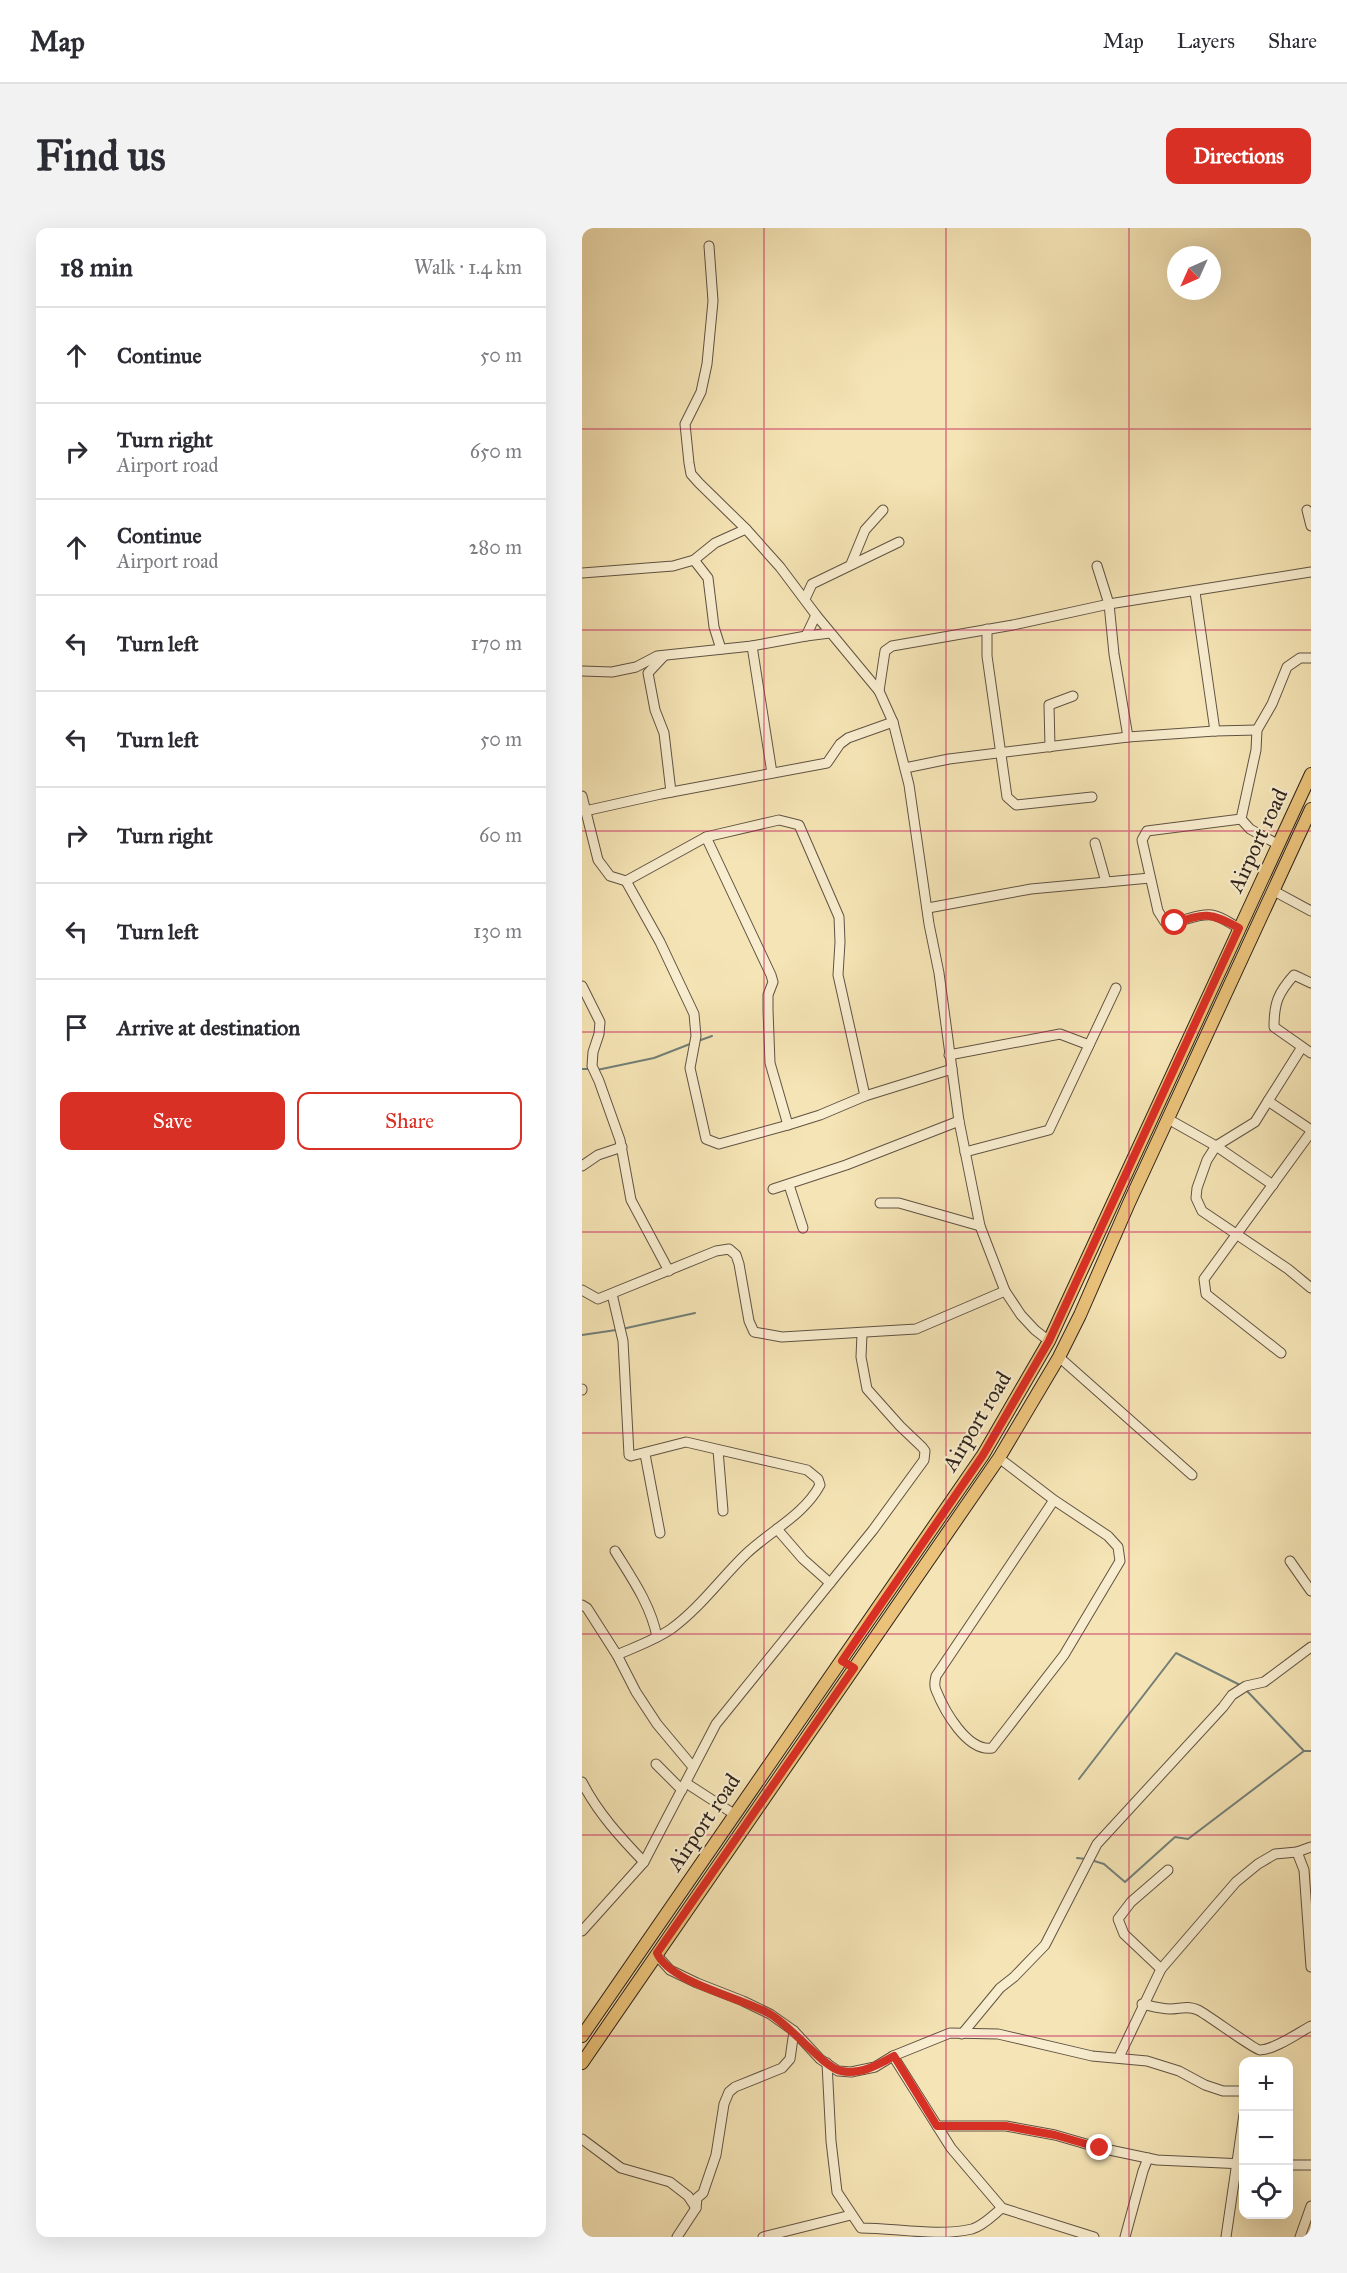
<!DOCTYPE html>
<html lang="en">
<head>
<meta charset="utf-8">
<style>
  :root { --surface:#fff; --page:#f2f2f3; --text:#2b2b33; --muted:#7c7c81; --line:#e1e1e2; --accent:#d93025 }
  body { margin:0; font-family:"IM FELL Great Primer",serif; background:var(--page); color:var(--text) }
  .controls { position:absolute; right:18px; bottom:18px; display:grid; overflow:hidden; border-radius:12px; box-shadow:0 6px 24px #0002 }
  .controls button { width:54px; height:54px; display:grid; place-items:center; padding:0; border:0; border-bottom:2px solid var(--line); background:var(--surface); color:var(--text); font:30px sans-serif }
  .compass { position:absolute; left:585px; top:18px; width:54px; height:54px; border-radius:50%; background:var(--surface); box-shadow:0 6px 24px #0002; rotate:225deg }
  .stop { position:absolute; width:18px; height:18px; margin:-14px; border:4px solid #d93025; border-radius:50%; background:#fff }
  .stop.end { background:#d93025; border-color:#fff; box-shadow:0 2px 6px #0008 }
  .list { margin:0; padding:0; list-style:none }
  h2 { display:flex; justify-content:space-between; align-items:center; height:78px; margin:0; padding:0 24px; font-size:26px }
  h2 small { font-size:20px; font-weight:400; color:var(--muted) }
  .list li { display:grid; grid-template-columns:39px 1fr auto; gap:18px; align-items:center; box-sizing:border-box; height:96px; padding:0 24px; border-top:2px solid var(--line) }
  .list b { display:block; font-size:22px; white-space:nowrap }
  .list p { margin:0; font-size:20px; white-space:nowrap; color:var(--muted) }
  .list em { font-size:20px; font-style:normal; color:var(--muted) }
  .actions { display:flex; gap:12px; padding:18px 24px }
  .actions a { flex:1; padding:14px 0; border:2px solid var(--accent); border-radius:12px; text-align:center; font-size:21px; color:var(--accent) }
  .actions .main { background:var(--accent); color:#fff }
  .icon { flex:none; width:33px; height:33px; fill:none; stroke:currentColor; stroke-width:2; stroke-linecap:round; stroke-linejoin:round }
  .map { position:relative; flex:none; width:729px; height:2009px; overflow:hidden; border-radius:12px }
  header { display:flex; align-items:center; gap:36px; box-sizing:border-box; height:84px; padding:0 30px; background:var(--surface); border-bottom:2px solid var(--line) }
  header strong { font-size:28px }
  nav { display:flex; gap:33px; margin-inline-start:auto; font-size:21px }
  .intro { display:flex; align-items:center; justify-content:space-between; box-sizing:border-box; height:144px; padding:0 36px }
  h1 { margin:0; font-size:42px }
  .button { padding:15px 27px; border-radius:12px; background:var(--accent); color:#fff; font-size:21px; font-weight:700 }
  main { display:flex; gap:36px; padding:0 36px }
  aside { flex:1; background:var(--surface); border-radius:12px; box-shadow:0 6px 24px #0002 }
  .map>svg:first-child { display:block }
</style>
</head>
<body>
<header>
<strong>Map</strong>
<nav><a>Map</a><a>Layers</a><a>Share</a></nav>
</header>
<div class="intro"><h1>Find us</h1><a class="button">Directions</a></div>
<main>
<aside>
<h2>18 min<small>Walk · 1.4 km</small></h2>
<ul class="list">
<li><svg class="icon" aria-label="ahead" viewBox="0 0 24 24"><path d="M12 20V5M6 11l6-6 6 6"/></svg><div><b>Continue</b></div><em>50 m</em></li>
<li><svg class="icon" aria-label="right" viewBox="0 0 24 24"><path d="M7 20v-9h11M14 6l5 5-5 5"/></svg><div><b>Turn right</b><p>Airport road</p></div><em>650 m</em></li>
<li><svg class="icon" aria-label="ahead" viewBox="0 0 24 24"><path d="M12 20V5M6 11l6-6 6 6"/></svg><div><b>Continue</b><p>Airport road</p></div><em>280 m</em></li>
<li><svg class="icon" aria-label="left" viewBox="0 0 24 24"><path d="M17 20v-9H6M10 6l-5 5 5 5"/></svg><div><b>Turn left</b></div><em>170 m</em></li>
<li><svg class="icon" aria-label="left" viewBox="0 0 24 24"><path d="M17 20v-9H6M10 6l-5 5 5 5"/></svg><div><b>Turn left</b></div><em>50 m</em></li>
<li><svg class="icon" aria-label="right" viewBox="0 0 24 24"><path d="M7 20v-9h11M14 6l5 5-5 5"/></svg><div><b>Turn right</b></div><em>60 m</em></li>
<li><svg class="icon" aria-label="left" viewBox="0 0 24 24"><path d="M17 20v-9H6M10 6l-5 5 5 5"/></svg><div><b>Turn left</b></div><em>130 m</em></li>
<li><svg class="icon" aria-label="arrive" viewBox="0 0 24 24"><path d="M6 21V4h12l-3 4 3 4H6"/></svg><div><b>Arrive at destination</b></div></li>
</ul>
<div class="actions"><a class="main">Save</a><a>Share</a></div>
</aside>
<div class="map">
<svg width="729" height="2009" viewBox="0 0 729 2009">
  <rect width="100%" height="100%" fill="#f5e4b5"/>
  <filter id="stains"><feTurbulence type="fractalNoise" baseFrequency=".00333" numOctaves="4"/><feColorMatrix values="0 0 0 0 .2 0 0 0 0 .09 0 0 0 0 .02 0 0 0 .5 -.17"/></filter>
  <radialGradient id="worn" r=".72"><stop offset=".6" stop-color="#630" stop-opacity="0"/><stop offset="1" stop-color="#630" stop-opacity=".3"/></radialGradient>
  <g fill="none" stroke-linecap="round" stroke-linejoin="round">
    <g stroke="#727f78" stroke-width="2">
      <polyline points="116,813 130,808"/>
      <polyline points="0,841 7,841"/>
      <polyline points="15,842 72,830 108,816"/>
      <polyline points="40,1101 113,1085"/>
      <polyline points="0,1107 34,1102"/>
      <polyline points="665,1463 722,1523 729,1523"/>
      <polyline points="497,1551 594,1425 658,1457"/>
      <polyline points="495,1630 504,1631"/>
      <polyline points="509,1632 522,1636 543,1654 593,1609 606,1611 722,1523"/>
    </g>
    <defs>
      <g id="minor">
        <polyline points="127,18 131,73 125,136 119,164 103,196 107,235 109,246 117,255 164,301"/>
        <polyline points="725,282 729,298"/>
        <polyline points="112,332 126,350 132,399 139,421"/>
        <polyline points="269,336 283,302 301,282"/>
        <polyline points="515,338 527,376 532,426 546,509"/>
        <polyline points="0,345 91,338 112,332 133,315 164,301 198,339 234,387 297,463 311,494 327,557 347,696 357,745 377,893 398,998 423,1063 439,1087 453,1102 467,1113"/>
        <polyline points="613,364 633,503"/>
        <polyline points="223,371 230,356 317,314"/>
        <polyline points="405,401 405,428 425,569 434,577 510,569"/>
        <polyline points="224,408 234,387"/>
        <polyline points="170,418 190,545"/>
        <polyline points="82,428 66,445 73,482 82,505 89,564"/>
        <polyline points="0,443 30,444 54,439 75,428 170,418 224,408 248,405"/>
        <polyline points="297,463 303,423 310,418 431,397 527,376 729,344"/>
        <polyline points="468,519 467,477 491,468"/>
        <polyline points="323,540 367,531 546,509 633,503 675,502"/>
        <polyline points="0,568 16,632 28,648 44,653 78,714 112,786 114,808 108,840 124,911 137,916 206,897 238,887 283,868 370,841"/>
        <polyline points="3,583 79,566 245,535 258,516 266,510 311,494"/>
        <polyline points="124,609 189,747 191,754 186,767 186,782 188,835 206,897"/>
        <polyline points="513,615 524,654"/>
        <polyline points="695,616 668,601 659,591 674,522 675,502 690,476 705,439 718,430 729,430"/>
        <polyline points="44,653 124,609 197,592 217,597 257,689 258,714 256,747 283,868"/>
        <polyline points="692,663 729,683"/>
        <polyline points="346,680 449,661 568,650"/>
        <path d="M657 700C649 696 639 688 630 687 613 685 600 696 583 694L576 683 560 612 565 603 659 591"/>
        <path d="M729 755 712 747C696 765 692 775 692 799L729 825"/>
        <polyline points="0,758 18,794 17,806 11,824 10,838 17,853 38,912 49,972 87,1043"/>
        <polyline points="367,827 478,806 507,817"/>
        <polyline points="686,873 720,819"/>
        <polyline points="586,891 634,918 691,957"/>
        <polyline points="729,902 686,873 673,894 634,918 625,932 615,960 614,970 620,983 706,1041 729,1060"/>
        <polyline points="383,924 467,902 534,760"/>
        <polyline points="0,938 16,927 40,919"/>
        <polyline points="207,957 221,1000"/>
        <polyline points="191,961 264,937 377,893"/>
        <polyline points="298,975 317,975 398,998"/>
        <polyline points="0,1062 16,1071 134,1023 147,1021 154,1027 157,1036 167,1093 172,1104 200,1109 334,1101 423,1063"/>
        <path d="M30 1066 41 1113 47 1227 49 1228 104 1214 225 1242 236 1251 238 1257C222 1287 188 1303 164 1326 139 1350 118 1380 89 1401 73 1412 53 1419 35 1427"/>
        <polyline points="699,1125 624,1066 622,1051 729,904"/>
        <polyline points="477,1129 610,1247"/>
        <polyline points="0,1162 0,1161"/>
        <polyline points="136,1222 141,1283"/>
        <polyline points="63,1226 78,1305"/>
        <path d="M417 1230 472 1272 526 1308 536 1319 538 1333 482 1427 410 1520C385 1524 362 1482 354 1462 352 1458 353 1452 354 1448L472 1272"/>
        <polyline points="195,1301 221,1331 248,1355"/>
        <path d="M33 1323C49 1349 69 1377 75 1409"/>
        <polyline points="708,1333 729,1363"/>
        <polyline points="0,1377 5,1380 35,1427 54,1464 75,1496 111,1539"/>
        <polyline points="74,1536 100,1562"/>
        <path d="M0 1554C16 1585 38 1609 62 1634"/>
        <polyline points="104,1555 152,1586"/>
        <polyline points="715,1624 722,1642 729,1739"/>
        <polyline points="0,1703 62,1634 134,1496 291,1302 342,1232 343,1223 340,1219 318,1198 285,1161 279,1129 280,1106"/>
        <polyline points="75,1725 78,1731 88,1742 115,1755 161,1773 188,1786 212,1803 238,1831 256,1843 269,1844 293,1839 311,1828 368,1805 416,1806 510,1828 565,1833 597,1843 623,1857 641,1863 662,1863"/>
        <polyline points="579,1741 542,1706 536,1691 549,1674 586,1642"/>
        <path d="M560 1776C569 1778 579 1781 588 1781 598 1781 606 1777 616 1782 626 1787 673 1822 678 1822 692 1822 716 1805 729 1798"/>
        <polyline points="380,1806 418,1760 432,1749 463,1717 515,1616 641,1479 650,1467 664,1458 682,1454 729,1419"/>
        <polyline points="311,1828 369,1920 420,1980"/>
        <polyline points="537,1829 579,1741 654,1654 676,1636 693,1626 715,1624 729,1619"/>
        <path d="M245 1835 249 1913 255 1964 279 2000C314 2000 355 2009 390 2001 401 1998 411 1987 420 1980L512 2009"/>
        <polyline points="355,1898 424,1898 473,1907 518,1920 575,1932 662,1936"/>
        <polyline points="0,1911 39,1940 88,1954 106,1968 114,1980"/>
        <polyline points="706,1937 729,1937"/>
        <polyline points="95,2009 114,1980 115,1970 121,1965 134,1927 142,1876 147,1864 153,1859 200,1840 208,1831 212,1803"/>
        <polyline points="181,2009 269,1987"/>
        <polyline points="543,2009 561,1943 566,1930"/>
        <polyline points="644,2009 662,1886"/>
        <polyline points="718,2009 729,1978"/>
      </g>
      <g id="major">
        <polyline points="0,1808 401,1227 467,1113 729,546"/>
        <polyline points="0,1835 417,1230 477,1129 498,1087 547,975 729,581"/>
      </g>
    </defs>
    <use href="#minor" stroke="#605342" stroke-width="11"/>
    <use href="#major" stroke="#2e231b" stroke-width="14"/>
    <use href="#minor" stroke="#f8edcf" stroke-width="9"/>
    <use href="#major" stroke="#eac27a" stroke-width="12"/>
  </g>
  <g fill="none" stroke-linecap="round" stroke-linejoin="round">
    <path stroke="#d93025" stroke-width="8" d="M518 1920 473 1907 424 1898H355L312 1828C296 1837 278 1847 259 1843 242 1840 208 1797 188 1786 159 1769 88 1755 75 1725L272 1440 260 1433 401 1227 467 1113 657 700C627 684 624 685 593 695"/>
  </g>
  <path fill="none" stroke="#c2185b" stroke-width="1.5" stroke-opacity="0.55" d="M182 0V2009M364 0V2009M547 0V2009M0 201H729M0 402H729M0 603H729M0 804H729M0 1004H729M0 1205H729M0 1406H729M0 1607H729M0 1808H729"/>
  <g text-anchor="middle" stroke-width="4.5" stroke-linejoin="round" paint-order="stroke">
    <g font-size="22" fill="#2e231b" stroke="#f8edcf">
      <text transform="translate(675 612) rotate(-65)" y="8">Airport road</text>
      <text transform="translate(394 1193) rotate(-59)" y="8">Airport road</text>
      <text transform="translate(121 1594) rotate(-56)" y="8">Airport road</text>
    </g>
  </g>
  <rect width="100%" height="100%" filter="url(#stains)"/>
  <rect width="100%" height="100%" fill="url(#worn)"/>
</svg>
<div class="controls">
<button>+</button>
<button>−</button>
<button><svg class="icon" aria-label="locate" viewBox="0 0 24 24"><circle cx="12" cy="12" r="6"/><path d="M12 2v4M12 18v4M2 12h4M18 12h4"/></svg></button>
</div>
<svg class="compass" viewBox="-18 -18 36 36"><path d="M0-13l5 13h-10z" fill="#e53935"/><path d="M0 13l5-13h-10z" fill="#7c7c81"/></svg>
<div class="stop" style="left:593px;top:695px"></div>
<div class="stop end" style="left:518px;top:1920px"></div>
</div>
</main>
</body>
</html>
